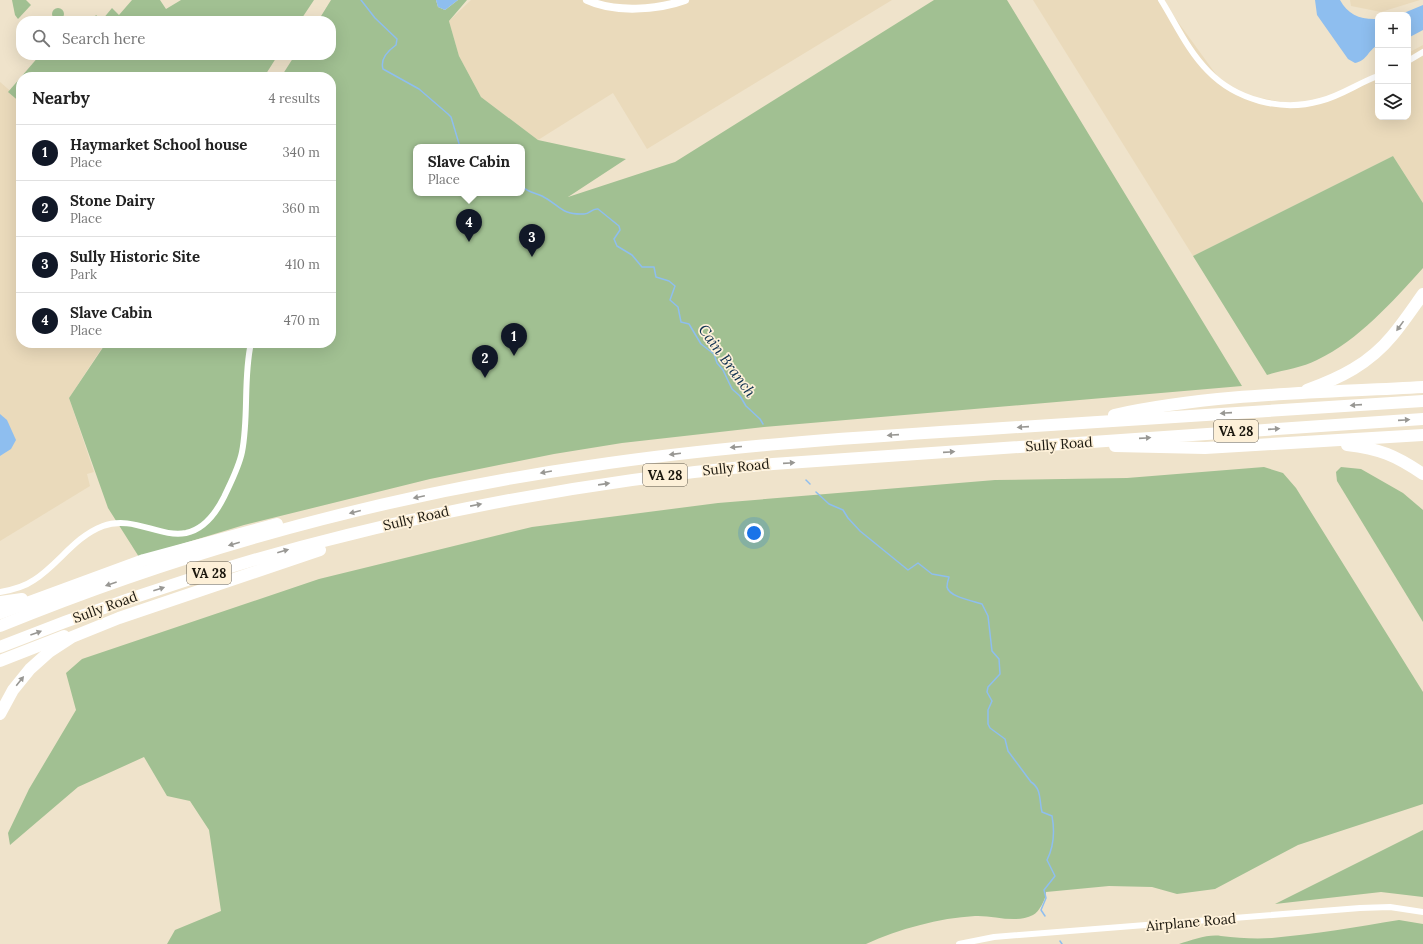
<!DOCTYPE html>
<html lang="en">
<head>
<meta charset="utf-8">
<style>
  :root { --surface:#fff; --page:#f2f2f2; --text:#222; --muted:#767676; --line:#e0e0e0; --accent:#111827 }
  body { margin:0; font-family:Lora,serif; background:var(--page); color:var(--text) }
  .controls { position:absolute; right:12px; top:12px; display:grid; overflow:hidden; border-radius:8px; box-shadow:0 4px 16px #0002 }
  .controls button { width:36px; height:36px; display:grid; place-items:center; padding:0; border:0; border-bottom:1px solid var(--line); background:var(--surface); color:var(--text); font:20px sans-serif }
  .you { position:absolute; left:754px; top:533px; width:14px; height:14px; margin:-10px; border:3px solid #fff; border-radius:50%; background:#1a73e8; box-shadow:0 0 0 6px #1a73e833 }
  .badge { display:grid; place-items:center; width:26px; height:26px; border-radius:50%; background:var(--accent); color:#fff; font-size:13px; font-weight:700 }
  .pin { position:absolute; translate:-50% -33px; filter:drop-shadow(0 1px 2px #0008) }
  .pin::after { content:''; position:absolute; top:21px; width:14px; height:12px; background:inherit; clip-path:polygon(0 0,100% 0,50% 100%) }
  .popup { position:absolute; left:413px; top:144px; width:112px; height:52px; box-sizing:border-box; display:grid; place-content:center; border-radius:8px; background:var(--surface); filter:drop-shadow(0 1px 3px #0005); font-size:13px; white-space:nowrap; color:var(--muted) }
  .popup b { font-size:15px; color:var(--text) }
  .popup::after { content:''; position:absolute; left:50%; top:100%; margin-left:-8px; border:8px solid transparent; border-top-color:var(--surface) }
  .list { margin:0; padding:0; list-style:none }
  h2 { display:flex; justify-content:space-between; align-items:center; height:52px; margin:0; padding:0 16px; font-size:17px }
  h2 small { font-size:13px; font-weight:400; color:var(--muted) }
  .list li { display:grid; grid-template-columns:26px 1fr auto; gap:12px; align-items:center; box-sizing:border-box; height:56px; padding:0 16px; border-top:1px solid var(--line) }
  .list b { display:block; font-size:15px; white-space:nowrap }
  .list p { margin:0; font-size:13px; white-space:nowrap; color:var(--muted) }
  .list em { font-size:13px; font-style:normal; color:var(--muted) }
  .icon { flex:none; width:22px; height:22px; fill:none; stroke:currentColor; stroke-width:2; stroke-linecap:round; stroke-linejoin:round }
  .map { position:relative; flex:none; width:1423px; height:944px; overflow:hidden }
  .search { position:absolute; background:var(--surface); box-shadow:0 4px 16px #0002; left:16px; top:16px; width:320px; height:44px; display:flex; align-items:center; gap:10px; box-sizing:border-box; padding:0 14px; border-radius:16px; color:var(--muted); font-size:15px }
  .panel { position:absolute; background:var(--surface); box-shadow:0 4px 16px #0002; left:16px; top:72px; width:320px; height:276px; border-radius:16px }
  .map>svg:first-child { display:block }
</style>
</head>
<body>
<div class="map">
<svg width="1423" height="944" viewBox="0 0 1423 944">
  <rect width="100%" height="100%" fill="#efe3cb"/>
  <g fill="#eadabb">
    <polygon points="471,0 892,0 647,149 613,93 538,140 481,97 459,56 449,21"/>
    <polygon points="1033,0 1162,0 1223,84 1244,95 1300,105 1351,89 1378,72 1378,117 1408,117 1408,53 1423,45 1423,203 1393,156 1193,256"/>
    <polygon points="1350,0 1420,0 1381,12 1351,6"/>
    <polygon points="0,82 21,100 21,343 105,343 69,398 94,472 87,474 90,486 0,541"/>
  </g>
  <g fill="#a1c092" fill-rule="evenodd">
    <polygon points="12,0 26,0 31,5 18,19 15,15"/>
    <polygon points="132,0 160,0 166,9 181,0 314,0 300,21 91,21 96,15 102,20 112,8 119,15"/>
    <path d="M331 0H436L438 7 445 10 458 0H467L449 21 459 56 481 97 538 140 626 159 568 197 675 162 934 0H1007L1242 386 764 427 622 443 554 454 430 479 244 525 139 557 108 508 69 398 106 343H331V77H281L295 55H331V21H318ZM416 147H522V193H416Z"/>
    <circle cx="58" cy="14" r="6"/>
    <polygon points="40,55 55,55 59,58 62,55 278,55 264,77 21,77 21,103 8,92"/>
    <path d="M1393 156 1423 203V268C1392 302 1359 340 1317 360 1302 368 1282 370 1267 375L1193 256Z"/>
    <path d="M1264 467 1283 473 1296 488 1423 692V804L1298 845 1215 889 1177 894 1152 887 1109 886 1046 892C1046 899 1039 912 1033 915 1015 924 994 915 975 916 939 918 899 929 866 944H167L175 930 221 911 209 830 190 801 167 796 144 757 78 787 10 845 8 833 29 789 76 710 66 673 82 659 319 579 532 527 718 503 995 480 1127 478Z"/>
    <polygon points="1341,467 1361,469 1403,493 1423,510 1423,622 1337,481 1336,472"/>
    <polygon points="1423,830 1423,897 1381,892 1275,904"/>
    <path d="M1399 920 1423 924V944H1179C1192 940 1208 934 1221 936 1238 938 1254 939 1272 938 1315 934 1357 927 1399 920Z"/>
  </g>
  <g fill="#8ebeef">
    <polygon points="436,0 458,0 445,10 438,7"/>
    <path d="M1315 0H1340C1348 15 1361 20 1378 19V45C1368 50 1367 61 1355 63L1348 59 1317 15Z"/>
    <polygon points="1423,5 1423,30 1408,38 1408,15 1399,15"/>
    <polygon points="0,414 7,420 16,440 11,449 0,456"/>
  </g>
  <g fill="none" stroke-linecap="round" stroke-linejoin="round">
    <g stroke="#8ebeef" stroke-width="1.5">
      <path d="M361 0 375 18 397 39 396 45C389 50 380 59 383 69L419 89 448 114 451 117 460 147"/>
      <path d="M522 186C527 192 535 193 542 196 560 205 560 215 584 214 590 214 592 208 598 209L619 226 620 230 614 239 617 246 632 255 642 267H654L656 277 669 281 675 286 670 300 678 307 681 322 689 324 701 344 714 354 717 363 723 370 732 389 740 396 746 406 760 419 763 424"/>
      <polyline points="806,480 810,484"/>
      <path d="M816 492 829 504 843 510 848 518 860 531 908 570 918 563 932 574 949 577C948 580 947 584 947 587 949 597 973 601 982 604L988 616 992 651 999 659 1000 674 988 687 987 692 992 701 988 710V724L990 728 1005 739 1008 751 1031 782C1042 789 1039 801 1042 812L1052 816C1055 832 1054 846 1047 860L1055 876 1044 890 1046 898 1041 910 1045 916"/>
      <polyline points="1060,941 1062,944"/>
    </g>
    <g stroke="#fff" stroke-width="6">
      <path d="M1161 0C1176 24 1188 51 1208 71 1236 100 1281 112 1320 101 1341 96 1358 83 1378 76"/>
      <polyline points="1408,61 1423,52"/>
      <path d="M0 592C12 590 24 587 34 580 59 564 74 537 103 526 133 515 159 538 186 533 205 529 216 513 224 497 231 482 239 467 242 452 249 416 243 378 251 343"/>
      <polyline points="959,944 994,937 1360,908 1390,907 1423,912"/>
    </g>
    <path stroke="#fff" stroke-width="8" d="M587 0C614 13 658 10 685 0"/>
    <g stroke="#fff" stroke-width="12">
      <path d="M1307 390C1340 378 1369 364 1392 336 1403 323 1413 308 1423 294"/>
      <path d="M1114 415C1215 393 1320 393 1423 387"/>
      <path d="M1347 445C1380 449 1395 455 1423 474"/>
      <polyline points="1115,446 1205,448 1423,435"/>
      <polyline points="0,602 22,599"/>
      <polyline points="0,613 144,560 277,524"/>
      <path d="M0 626C188 549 388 495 589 466 716 447 844 438 973 430 1123 420 1273 411 1423 401"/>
      <path d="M0 647C249 547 507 488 773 464L1423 419"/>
      <polyline points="0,661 64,636"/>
      <polyline points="0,714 13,690 30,669 49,652 72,637 119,618 320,550"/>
    </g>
  </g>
  <defs><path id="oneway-solid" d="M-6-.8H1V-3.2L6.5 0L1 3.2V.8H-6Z"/></defs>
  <g fill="#989793">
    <use href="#oneway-solid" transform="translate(1400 326) rotate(126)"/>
    <use href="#oneway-solid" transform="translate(1356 405) rotate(176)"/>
    <use href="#oneway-solid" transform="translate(1226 413) rotate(176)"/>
    <use href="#oneway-solid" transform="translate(1404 420) rotate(-4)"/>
    <use href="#oneway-solid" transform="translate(1023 427) rotate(176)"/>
    <use href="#oneway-solid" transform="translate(1274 429) rotate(-4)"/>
    <use href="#oneway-solid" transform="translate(893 435) rotate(176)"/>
    <use href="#oneway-solid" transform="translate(1145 438) rotate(-4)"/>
    <use href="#oneway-solid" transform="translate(736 447) rotate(175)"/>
    <use href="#oneway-solid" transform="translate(949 452) rotate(-4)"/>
    <use href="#oneway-solid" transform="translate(675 454) rotate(173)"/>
    <use href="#oneway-solid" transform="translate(789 463) rotate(-4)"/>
    <use href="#oneway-solid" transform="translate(546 472) rotate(170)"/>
    <use href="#oneway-solid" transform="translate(604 484) rotate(-8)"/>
    <use href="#oneway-solid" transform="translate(419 497) rotate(168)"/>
    <use href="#oneway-solid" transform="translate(476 505) rotate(-11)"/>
    <use href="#oneway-solid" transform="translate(355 512) rotate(166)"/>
    <use href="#oneway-solid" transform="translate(234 544) rotate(164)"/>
    <use href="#oneway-solid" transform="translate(283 551) rotate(-16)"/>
    <use href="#oneway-solid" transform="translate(111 584) rotate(161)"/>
    <use href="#oneway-solid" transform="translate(159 589) rotate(-18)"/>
    <use href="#oneway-solid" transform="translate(36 633) rotate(-20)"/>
    <use href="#oneway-solid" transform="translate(20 681) rotate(-51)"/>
  </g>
  <g text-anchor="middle" stroke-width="3.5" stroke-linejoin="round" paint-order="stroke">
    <g fill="#fdf0d8" stroke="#5f584b" stroke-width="1">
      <rect x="1214" y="420" width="44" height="22" rx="3"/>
      <rect x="643" y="464" width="44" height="22" rx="3"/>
      <rect x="187" y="562" width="44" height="22" rx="3"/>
    </g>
    <g font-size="13" font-weight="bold" fill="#1b170e">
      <text x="1236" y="436">VA 28</text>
      <text x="665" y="480">VA 28</text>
      <text x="209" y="578">VA 28</text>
    </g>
    <g font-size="14" fill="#1b170e" stroke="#fdf0d8">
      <text transform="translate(1059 444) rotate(-4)" y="5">Sully Road</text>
      <text transform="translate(736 467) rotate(-6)" y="5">Sully Road</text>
      <text transform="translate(416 518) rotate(-13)" y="5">Sully Road</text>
      <text transform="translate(105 607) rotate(-20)" y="5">Sully Road</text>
      <text transform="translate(1191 922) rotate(-5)" y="5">Airplane Road</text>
    </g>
    <g font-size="15" font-style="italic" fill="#0d2f4f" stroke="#fdf0d8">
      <text transform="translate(727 361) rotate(54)" y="5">Cain Branch</text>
    </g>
  </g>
</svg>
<div class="controls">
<button>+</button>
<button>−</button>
<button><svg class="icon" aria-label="layers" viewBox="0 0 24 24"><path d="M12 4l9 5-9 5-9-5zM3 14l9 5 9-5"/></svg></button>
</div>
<div class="you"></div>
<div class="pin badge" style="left:514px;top:356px">1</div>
<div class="pin badge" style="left:485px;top:378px">2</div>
<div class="pin badge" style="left:532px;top:257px">3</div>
<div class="pin badge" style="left:469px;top:242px">4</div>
<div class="popup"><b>Slave Cabin</b>Place</div>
<div class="search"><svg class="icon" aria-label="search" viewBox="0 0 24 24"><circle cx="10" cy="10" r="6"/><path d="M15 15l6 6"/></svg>Search here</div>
<section class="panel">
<h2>Nearby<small>4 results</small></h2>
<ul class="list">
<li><span class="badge">1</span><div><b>Haymarket School house</b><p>Place</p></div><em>340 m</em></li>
<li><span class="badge">2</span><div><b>Stone Dairy</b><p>Place</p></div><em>360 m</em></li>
<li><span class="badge">3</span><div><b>Sully Historic Site</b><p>Park</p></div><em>410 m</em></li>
<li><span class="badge">4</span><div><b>Slave Cabin</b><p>Place</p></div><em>470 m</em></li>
</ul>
</section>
</div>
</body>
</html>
